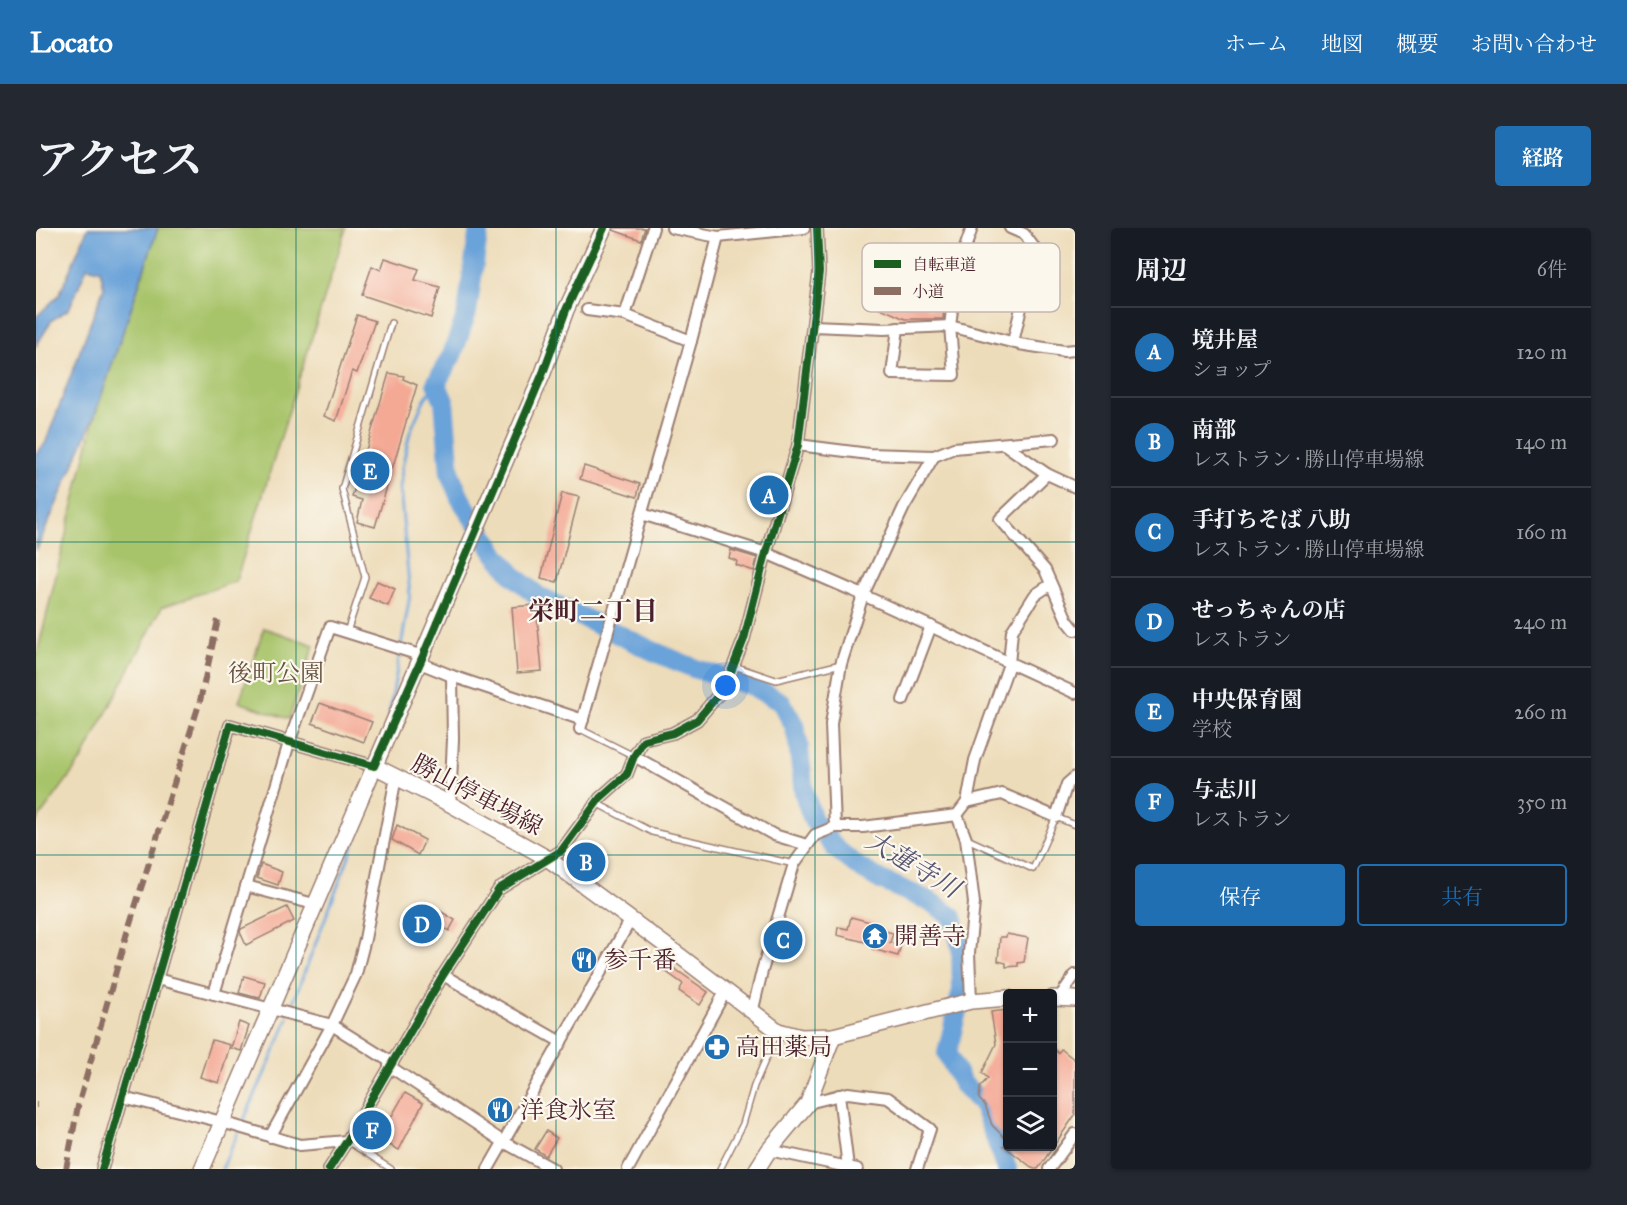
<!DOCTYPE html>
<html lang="ja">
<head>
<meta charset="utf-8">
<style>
  :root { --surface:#171b24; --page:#242831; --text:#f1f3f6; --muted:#9ea1a6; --line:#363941; --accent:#1f6fb2 }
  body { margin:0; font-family:"IM FELL Great Primer","Noto Serif JP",serif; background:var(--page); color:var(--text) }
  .controls { position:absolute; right:18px; bottom:18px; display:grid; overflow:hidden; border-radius:6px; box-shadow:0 2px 4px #0004 }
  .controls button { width:54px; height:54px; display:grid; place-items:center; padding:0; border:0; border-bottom:2px solid var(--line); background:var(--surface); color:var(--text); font:30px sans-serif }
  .you { position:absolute; left:690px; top:458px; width:21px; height:21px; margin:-15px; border:4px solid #fff; border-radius:50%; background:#1a73e8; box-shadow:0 0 0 9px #1a73e833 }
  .badge { display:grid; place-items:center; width:39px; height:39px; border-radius:50%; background:var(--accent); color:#fff; font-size:20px; font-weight:700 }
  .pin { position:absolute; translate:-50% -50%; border:3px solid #fff; box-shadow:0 2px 6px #0006 }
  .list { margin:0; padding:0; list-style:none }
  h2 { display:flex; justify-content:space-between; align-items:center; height:78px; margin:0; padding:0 24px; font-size:26px }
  h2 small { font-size:20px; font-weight:400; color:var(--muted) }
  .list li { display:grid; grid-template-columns:39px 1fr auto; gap:18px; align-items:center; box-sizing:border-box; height:90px; padding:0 24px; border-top:2px solid var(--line) }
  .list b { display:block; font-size:22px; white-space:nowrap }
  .list p { margin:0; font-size:20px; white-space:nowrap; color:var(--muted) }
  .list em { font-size:20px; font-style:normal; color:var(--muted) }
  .actions { display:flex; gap:12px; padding:18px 24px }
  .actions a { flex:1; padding:14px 0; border:2px solid var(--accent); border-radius:6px; text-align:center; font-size:21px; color:var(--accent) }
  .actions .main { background:var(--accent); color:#fff }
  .icon { flex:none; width:33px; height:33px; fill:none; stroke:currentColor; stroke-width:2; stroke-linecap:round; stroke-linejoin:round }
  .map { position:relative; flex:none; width:1039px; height:941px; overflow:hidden; border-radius:6px }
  header { display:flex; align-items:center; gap:36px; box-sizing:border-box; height:84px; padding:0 30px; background:var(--accent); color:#fff }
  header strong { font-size:28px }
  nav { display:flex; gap:33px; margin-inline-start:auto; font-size:21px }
  .intro { display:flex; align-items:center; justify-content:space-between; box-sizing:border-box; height:144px; padding:0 36px }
  h1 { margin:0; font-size:42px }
  .button { padding:15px 27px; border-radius:6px; background:var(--accent); color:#fff; font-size:21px; font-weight:700 }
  main { display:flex; gap:36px; padding:0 36px }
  aside { flex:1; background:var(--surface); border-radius:6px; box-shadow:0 2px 4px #0004 }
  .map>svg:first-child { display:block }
</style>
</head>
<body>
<header>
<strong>Locato</strong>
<nav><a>ホーム</a><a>地図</a><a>概要</a><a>お問い合わせ</a></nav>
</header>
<div class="intro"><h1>アクセス</h1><a class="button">経路</a></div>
<main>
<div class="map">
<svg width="1039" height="941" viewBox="0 0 1039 941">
  <rect width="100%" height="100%" fill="#fbf7ec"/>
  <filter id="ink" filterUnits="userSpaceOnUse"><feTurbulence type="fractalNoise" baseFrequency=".0167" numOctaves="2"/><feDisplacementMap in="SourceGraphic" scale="12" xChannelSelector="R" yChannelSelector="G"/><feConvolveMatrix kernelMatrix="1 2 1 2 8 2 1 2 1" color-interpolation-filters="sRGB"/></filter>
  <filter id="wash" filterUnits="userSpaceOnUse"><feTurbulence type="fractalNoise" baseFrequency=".008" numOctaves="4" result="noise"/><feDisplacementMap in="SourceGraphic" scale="24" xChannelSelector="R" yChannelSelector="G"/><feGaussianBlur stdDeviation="1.35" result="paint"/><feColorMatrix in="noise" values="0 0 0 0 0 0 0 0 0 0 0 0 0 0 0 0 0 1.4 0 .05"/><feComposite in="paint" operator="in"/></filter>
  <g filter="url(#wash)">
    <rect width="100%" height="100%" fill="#eddcb9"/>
    <g fill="#a8c46a" stroke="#79724a" stroke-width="1.5">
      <polygon points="122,0 310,0 200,353 126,379 46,531 0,594 0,430 59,187"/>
      <polygon points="228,400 278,417 253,491 203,474"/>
    </g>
    <polygon fill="#6ba3d9" stroke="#5a6182" stroke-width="1.5" points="52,0 122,0 59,187 0,323 0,225 9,216 68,59 64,42 51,39 33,81 16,92 0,118 0,89 23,67"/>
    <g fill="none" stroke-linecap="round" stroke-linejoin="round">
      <g stroke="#6ba3d9" stroke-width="3">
        <polyline points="353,487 374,367 364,260 366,240 374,204 388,172 400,155"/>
        <polyline points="254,782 341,555 343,547"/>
        <polyline points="186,941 247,804 252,789"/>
      </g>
      <polyline stroke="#6ba3d9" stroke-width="20" points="443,0 431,84 416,127 400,155 408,173 414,246 424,270 459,325 479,349 502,368 619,424 660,441 716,458 745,474 758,497 762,514 768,565 777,592 799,620 824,640 845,652 895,674 917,689 925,719 926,762 911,825 926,855 947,877 971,941"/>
    </g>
    <g id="blocks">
      <g fill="#f4a995">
        <polygon points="578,0 609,0 605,12 577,2"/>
        <polygon points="878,22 898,25 891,80 908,81 907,91 869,91 842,79 847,70 860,76 874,48 840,43 843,24 877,28"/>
        <polygon points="349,30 383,41 379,52 404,59 395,90 326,67 336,38 345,42"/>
        <polygon points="321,87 339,93 321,145 316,143 300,193 288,188"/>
        <polygon points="353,145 368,148 367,151 381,157 339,299 321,294 326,272 316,269"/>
        <polygon points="548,238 604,256 601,269 544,251"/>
        <polygon points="526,265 543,269 521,354 505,350"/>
        <polygon points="695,322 721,330 718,343 700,337 701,333 693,330"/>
        <polygon points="341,353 359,361 352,378 333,370"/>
        <polygon points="500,377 506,443 481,445 476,379"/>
        <polygon points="284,475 336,494 328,514 276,495"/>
        <polygon points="361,597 389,612 382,627 356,612"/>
        <polygon points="225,636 246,644 242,657 221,650"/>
        <polygon points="389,674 419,692 413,703 402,696 393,713 370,700 369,697 377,682 383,685"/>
        <polygon points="251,679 258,693 210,717 204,704 205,701"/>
        <polygon points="815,689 842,696 841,701 857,705 854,715 865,717 862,728 836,721 837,716 801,707 802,699 812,701"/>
        <polygon points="971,706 992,710 988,734 982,735 982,738 970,739 970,735 962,733 964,709 970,709"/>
        <polygon points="629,734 672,764 664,777 643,763 647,756 625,740"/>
        <polygon points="208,748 229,754 224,770 203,765"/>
        <polygon points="972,782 972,913 956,897 949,877 943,871 944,859 952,850 946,845 960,816 955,784"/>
        <polygon points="203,794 213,798 205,823 195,820"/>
        <polygon points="672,811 690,820 685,831 666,821"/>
        <polygon points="176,812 194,817 183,855 164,849"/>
        <polygon points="1017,820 1022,825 1025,821 1039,832 1039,887 1002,941 998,941 968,918 1017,918"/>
        <polygon points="369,865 387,875 363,922 338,909 334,917 324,910 337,889 350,898"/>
        <polygon points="457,873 476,884 470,894 451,883"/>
        <polygon points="510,903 521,910 510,928 499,921"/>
      </g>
    </g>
  </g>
  <g filter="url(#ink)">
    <use href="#blocks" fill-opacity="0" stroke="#9c7e72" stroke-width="1.5"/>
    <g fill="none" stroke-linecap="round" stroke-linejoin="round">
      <defs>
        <g id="lane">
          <polyline points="311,404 329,349 306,261 355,95"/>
          <polyline points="698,438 740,452 805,436"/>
          <polyline points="544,501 598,528"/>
          <polyline points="560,575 616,604 758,636"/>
          <polyline points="931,611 997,641 1020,589 1039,597"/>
          <polyline points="311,913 355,941"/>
          <polyline points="684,941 707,896 718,858 741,805"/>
        </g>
        <g id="street">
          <polyline points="636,0 682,9"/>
          <polyline points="974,0 988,6 999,21 977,114"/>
          <polyline points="551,82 589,87 655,113"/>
          <polyline points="589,87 617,0"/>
          <polyline points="777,98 848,101 914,98 983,116 1028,123 1039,122"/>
          <polyline points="862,100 856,146 918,147 914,98 921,43 936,0"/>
          <polyline points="968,216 1011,246 1039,259"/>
          <polyline points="762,217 833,226 898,228 918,220 1018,211"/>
          <polyline points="1011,246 964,291 1009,342 1031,392 1039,402"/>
          <polyline points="606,286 730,325 827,367 1039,465"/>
          <polyline points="384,435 416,448"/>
          <polyline points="867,472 895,398"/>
          <polyline points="544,501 655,113 682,9 768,0"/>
          <polyline points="598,528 738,607 771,617"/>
          <polyline points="931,574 966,566 1020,589 1031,556 1039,549"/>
          <polyline points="414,576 417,511 416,448 547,492"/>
          <polyline points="921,587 930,611 938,675 933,725 935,773"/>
          <polyline points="799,599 795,496 805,436 827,367 868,279 898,228"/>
          <polyline points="210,658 278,676"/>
          <polyline points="407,747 525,814"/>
          <polyline points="121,751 296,797 355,834"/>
          <polyline points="178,766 253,515 294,399 387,428"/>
          <polyline points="1023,770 1039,747"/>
          <polyline points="716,785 726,743 758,636 779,607 799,599 827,599 921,587 931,574 939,532 973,436 976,403 999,367 1014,357"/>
          <polyline points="353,838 466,913 517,941"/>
          <polyline points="803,867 812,939"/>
          <polyline points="87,869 186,894 264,917 311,913"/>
          <polyline points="772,875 812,865 852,870 894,901 881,941"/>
          <polyline points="234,909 296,797 320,746 329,711 360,549"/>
          <polyline points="733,922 821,941"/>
          <polyline points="66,941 194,497 338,538"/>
          <polyline points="293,941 311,913 407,747 463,661 525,623 564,570 591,546 598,528 608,512 637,505 661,492 689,459 708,411 730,325 762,217 783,44 781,0"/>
          <polyline points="452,941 594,693"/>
          <polyline points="592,941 689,764"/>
          <polyline points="1013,941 1039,906"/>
        </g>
        <g id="secondary">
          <polyline points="338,538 414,576 511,630 644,728 742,803 765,809 797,808 935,773 972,770"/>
          <polyline points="1017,770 1039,771"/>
          <polyline points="166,941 507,145 530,82 568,0"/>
          <polyline points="721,941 733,922 772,875 797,808"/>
        </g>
      </defs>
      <use href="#lane" stroke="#9c7e72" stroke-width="8"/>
      <use href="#street" stroke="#9c7e72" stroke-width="14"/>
      <use href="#secondary" stroke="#9c7e72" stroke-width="18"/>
      <use href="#lane" stroke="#fff" stroke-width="5"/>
      <use href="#street" stroke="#fff" stroke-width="10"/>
      <use href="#secondary" stroke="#fff" stroke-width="15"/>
      <g stroke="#8d6e63" stroke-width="6" stroke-dasharray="12 6" stroke-linecap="butt">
        <polyline points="0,877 1,877"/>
        <polyline points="30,941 42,878 90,708 164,473 182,392"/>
      </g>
      <defs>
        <g id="cycleway">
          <polyline points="66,941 194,497 338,538 387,428 507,145 530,82 568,0"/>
          <polyline points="293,941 311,913 407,747 463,661 525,623 564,570 591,546 598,528 608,512 637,505 661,492 689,459 708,411 730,325 762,217 783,44 781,0"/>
        </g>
      </defs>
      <use href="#cycleway" stroke="#fbf7ec" stroke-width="11"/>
      <use href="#cycleway" stroke="#1b5e20" stroke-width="8"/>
    </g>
  </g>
  <path fill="none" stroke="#0f766e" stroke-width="1.5" stroke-opacity="0.55" d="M260 0V941M520 0V941M779 0V941M0 314H1039M0 627H1039"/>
  <defs>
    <symbol id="temple-disc" viewBox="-11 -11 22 22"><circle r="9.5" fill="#1f6fb2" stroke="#fbf7ec"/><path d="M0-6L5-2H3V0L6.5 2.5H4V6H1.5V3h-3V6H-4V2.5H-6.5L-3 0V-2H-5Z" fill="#fff"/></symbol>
    <symbol id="restaurant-disc" viewBox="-11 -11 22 22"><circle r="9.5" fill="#1f6fb2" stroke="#fbf7ec"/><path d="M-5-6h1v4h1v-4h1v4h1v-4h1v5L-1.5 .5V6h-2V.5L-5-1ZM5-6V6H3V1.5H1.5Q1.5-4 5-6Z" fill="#fff"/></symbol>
    <symbol id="pharmacy-disc" viewBox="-11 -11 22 22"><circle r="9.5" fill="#1f6fb2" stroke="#fbf7ec"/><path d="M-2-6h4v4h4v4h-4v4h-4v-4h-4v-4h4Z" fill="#fff"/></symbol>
  </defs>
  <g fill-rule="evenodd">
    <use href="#temple-disc" x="824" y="693" width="30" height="30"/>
    <use href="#restaurant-disc" x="533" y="717" width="30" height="30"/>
    <use href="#pharmacy-disc" x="666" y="804" width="30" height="30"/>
    <use href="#restaurant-disc" x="449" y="867" width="30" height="30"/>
  </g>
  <g text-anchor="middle" stroke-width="4.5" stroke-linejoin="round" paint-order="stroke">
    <g font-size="24" fill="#66513e" stroke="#fbf7ec">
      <text x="240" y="453">後町公園</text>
    </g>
    <g font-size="24" fill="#4a1f2b" stroke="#fbf7ec">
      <text transform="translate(441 567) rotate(28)" y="8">勝山停車場線</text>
    </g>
    <g font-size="24" fill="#4a1f2b" stroke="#fbf7ec" text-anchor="start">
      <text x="858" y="716">開善寺</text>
      <text x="568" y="740">参千番</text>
      <text x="700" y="827">高田薬局</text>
      <text x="484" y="890">洋食氷室</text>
    </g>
    <g font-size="26" font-weight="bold" fill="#4a1f2b" stroke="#fbf7ec">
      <text x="557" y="392">栄町二丁目</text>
    </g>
    <g font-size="26" font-style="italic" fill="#575471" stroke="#fbf7ec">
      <text transform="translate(877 636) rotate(31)" y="9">大蓮寺川</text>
    </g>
  </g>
  <rect x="826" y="15" width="198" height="69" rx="9" fill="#fbf7ec" stroke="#c6b6b2" stroke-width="1.5"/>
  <rect x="838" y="32" width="27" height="8" fill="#1b5e20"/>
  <rect x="838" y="59" width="27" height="8" fill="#8d6e63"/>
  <g font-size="16" fill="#4a1f2b">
    <text x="876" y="42">自転車道</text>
    <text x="876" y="69">小道</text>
  </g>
</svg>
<div class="controls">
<button>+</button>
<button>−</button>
<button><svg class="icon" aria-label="layers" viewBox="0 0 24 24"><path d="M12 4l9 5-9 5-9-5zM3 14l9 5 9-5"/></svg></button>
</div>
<div class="you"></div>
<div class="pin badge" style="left:733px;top:267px">A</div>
<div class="pin badge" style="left:550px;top:634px">B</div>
<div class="pin badge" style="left:747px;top:712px">C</div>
<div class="pin badge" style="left:386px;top:696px">D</div>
<div class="pin badge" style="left:334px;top:243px">E</div>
<div class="pin badge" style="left:336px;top:902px">F</div>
</div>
<aside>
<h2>周辺<small>6件</small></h2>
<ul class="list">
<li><span class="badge">A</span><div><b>境井屋</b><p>ショップ</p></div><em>120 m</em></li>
<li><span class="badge">B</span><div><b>南部</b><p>レストラン · 勝山停車場線</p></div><em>140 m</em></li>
<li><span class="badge">C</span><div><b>手打ちそば 八助</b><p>レストラン · 勝山停車場線</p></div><em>160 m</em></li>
<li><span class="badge">D</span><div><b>せっちゃんの店</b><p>レストラン</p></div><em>240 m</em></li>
<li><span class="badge">E</span><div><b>中央保育園</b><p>学校</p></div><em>260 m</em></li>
<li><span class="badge">F</span><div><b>与志川</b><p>レストラン</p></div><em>350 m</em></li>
</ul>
<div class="actions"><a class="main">保存</a><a>共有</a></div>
</aside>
</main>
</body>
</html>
